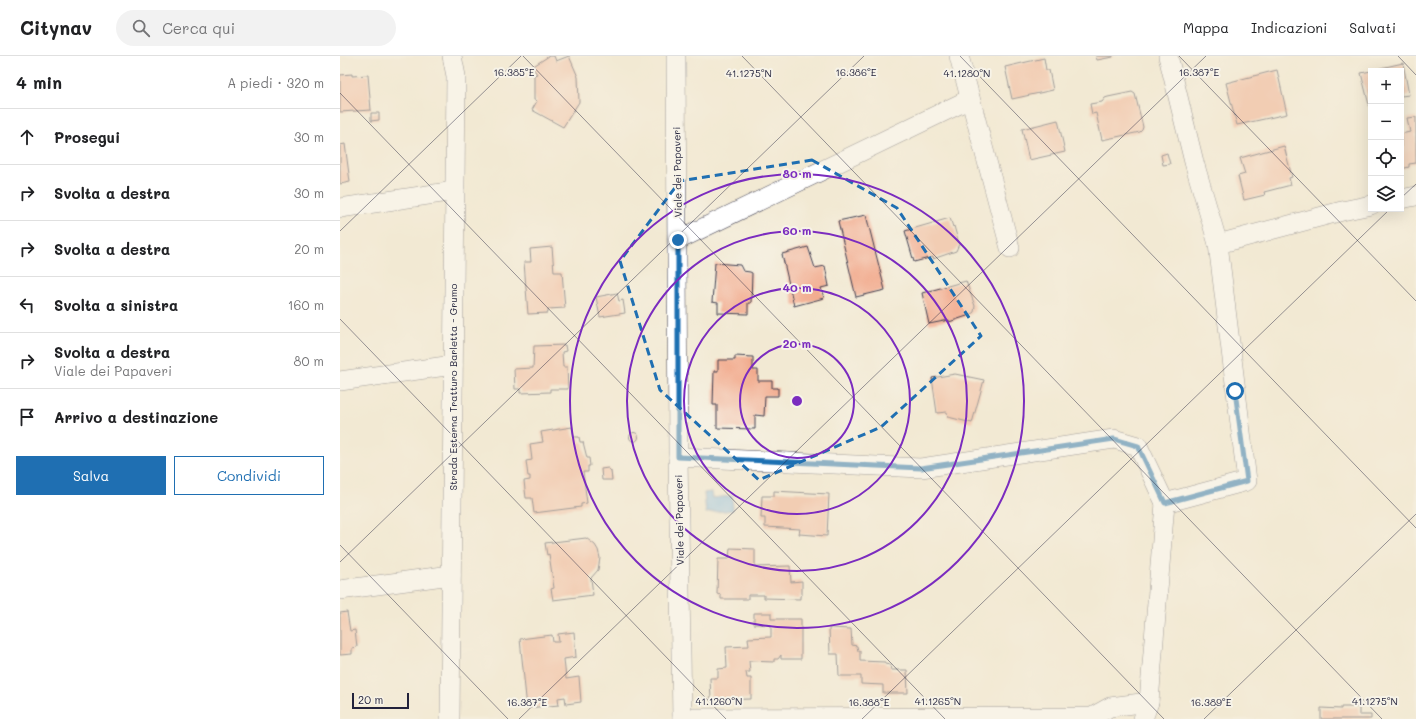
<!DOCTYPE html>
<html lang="it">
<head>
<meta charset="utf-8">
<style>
  :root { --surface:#fff; --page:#f2f2f2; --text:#202124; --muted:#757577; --line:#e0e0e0; --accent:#1f6fb2 }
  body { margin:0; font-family:Mali,sans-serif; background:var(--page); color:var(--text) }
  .controls { position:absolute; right:12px; top:12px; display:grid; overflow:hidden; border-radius:0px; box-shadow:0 4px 16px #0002 }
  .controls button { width:36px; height:36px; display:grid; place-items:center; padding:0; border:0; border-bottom:1px solid var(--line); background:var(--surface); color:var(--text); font:20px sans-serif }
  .scale { position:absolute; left:12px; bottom:10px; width:57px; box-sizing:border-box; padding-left:4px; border:2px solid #22223b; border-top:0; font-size:11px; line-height:14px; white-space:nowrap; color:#22223b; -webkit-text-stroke:3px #f7f3e8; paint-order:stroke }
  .stop { position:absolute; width:12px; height:12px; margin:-9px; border:3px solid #1f6fb2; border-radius:50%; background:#fff }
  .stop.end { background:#1f6fb2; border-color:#fff; box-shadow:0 1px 4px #0008 }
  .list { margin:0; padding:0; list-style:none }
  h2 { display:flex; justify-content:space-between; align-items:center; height:52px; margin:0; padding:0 16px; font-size:17px }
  h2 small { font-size:13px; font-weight:400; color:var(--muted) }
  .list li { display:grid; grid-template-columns:26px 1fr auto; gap:12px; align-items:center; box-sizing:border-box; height:56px; padding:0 16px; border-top:1px solid var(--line) }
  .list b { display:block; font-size:15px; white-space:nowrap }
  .list p { margin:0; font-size:13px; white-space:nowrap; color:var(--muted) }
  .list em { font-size:13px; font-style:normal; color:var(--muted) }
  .actions { display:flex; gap:8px; padding:12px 16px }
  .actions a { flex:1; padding:9px 0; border:1px solid var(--accent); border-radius:0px; text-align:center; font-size:14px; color:var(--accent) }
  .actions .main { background:var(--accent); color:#fff }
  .icon { flex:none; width:22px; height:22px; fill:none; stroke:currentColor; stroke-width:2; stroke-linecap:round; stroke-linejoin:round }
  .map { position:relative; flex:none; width:1076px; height:663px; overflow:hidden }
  header { display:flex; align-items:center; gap:24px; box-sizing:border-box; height:56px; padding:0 20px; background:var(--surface); border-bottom:1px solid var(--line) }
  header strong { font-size:19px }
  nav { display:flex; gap:22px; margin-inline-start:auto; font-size:14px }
  .search { width:280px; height:36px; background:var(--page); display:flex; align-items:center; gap:10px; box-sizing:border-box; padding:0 14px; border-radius:22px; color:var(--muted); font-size:15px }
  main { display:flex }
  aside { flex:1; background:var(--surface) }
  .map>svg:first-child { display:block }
</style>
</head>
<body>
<header>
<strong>Citynav</strong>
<div class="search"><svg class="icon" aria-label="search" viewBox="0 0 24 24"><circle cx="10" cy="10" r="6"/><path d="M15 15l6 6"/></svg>Cerca qui</div>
<nav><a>Mappa</a><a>Indicazioni</a><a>Salvati</a></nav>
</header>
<main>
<aside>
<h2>4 min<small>A piedi · 320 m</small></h2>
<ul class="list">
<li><svg class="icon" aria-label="ahead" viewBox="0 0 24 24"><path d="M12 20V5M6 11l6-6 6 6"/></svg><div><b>Prosegui</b></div><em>30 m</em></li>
<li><svg class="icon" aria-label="right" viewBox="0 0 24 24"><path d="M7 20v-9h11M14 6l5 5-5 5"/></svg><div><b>Svolta a destra</b></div><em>30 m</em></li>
<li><svg class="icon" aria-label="right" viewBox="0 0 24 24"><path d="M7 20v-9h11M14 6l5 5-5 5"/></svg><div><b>Svolta a destra</b></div><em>20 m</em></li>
<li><svg class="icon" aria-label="left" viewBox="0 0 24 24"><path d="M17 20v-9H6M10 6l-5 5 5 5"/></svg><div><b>Svolta a sinistra</b></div><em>160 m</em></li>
<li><svg class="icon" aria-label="right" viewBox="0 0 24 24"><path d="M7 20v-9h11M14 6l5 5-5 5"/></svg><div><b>Svolta a destra</b><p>Viale dei Papaveri</p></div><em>80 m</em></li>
<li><svg class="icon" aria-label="arrive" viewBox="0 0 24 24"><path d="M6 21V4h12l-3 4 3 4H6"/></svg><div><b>Arrivo a destinazione</b></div></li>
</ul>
<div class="actions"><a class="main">Salva</a><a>Condividi</a></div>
</aside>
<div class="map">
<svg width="1076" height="663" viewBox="0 0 1076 663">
  <rect width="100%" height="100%" fill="#f7f3e8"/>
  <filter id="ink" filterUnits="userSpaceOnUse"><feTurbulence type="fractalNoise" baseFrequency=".025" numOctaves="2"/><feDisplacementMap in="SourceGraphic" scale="8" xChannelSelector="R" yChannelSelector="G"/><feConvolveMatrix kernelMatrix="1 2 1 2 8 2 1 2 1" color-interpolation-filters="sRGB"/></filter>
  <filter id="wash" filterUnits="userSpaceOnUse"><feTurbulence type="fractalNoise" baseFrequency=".012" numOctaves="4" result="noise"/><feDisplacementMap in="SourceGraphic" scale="16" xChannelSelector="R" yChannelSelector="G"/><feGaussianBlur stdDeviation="0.9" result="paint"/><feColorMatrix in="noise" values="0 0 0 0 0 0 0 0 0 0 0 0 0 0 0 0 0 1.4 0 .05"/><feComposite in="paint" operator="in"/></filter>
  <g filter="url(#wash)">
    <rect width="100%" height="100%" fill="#f2e9d3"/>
    <polygon fill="#6fb1e4" stroke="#486a90" points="371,436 372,442 392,440 393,454 366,457 364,437"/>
    <g id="blocks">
      <g fill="#f2aa8d">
        <polygon points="209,0 214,0 216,5 229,0 238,21 239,46 223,71 192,54 197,45 194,44 194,19 197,18 192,11"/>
        <polygon points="756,0 773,0 773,1 757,4"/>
        <polygon points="704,2 706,14 709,14 713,34 672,43 665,11"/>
        <polygon points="1063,7 1069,39 1061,40 1061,15 1032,14"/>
        <polygon points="937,14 947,58 897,69 886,27"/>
        <polygon points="1031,15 1031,53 1030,53 1021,17"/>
        <polygon points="12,18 12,20 28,19 31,54 0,56 0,19"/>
        <polygon points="792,36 795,38 803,71 802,74 800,76 762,84 756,57 752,58 750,48 762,46 765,42 768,41"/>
        <polygon points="31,57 39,57 39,64 31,65"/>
        <polygon points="1076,61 1076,107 1069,108 1069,111 1061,113 1061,78 1070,76 1067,62"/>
        <polygon points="718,64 725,96 689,104 682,73"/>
        <polygon points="5,88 10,126 0,128 0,89"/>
        <polygon points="944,90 952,121 949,122 951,129 924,136 925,139 904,144 898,120 905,118 900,102"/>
        <polygon points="827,97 830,108 823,109 821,99"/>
        <polygon points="526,159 545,234 516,241 498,165"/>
        <polygon points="610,162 613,171 614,170 619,188 616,195 593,203 593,201 574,206 565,175"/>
        <polygon points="212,191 214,216 222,216 225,252 208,253 208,257 188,258 184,206 191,206 190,193"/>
        <polygon points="468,191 475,212 485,210 489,230 481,232 484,242 454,250 442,198"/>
        <polygon points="375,207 400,209 403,215 410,216 412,217 411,247 408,247 408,258 378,257 378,247 372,246"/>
        <polygon points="626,225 635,250 634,256 630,259 609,266 609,264 589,268 582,237"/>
        <polygon points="277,237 279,245 283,244 285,257 260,261 256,241"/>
        <polygon points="225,289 226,295 222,296 223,311 227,311 228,333 210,333 210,336 180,337 180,333 175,333 174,313 193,312 194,290"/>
        <polygon points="395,300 413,301 413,314 418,314 418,325 432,325 432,332 438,332 438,340 425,340 424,360 415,359 415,373 377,372 377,349 373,349 374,315 378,315 378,304 395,304"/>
        <polygon points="615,318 644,324 632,367 608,361 607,356 597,357 592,322"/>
        <polygon points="232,371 234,381 239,381 240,386 243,386 247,402 249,402 250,410 248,410 248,416 243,416 247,447 241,448 241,451 194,457 192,442 186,442 184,425 190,424 190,420 188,420 186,405 192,404 190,388 203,386 201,376"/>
        <circle cx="294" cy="381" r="4.5"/>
        <polygon points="268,412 271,415 272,424 262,424 261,413"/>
        <polygon points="434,435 489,438 487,480 459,478 460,473 425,471 425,462 421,462 422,440 434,440"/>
        <polygon points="246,482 255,489 258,494 260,502 258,514 251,522 253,539 213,544 211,533 214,532 209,498 207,499 205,487"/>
        <polygon points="390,492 415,493 415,511 450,510 451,526 462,525 462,539 460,540 460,543 424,542 424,539 408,539 408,543 381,543 381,539 377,538 378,503 389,503"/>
        <polygon points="7,556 10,575 15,574 17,591 12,592 12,598 0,599 0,557"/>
        <polygon points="414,557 431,557 431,563 461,563 461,603 441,603 441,599 438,603 434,603 434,606 409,605 410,616 406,616 407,622 411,622 411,643 371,644 370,622 378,622 378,613 387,612 386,591 409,590 408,582 431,581 431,569 414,568"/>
        <polygon points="489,572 511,573 512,589 517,590 518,595 520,595 520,605 545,606 545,608 550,609 551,614 567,614 568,637 543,637 543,629 521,628 521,620 499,620 498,598 490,598"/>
        <polygon points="234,576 236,601 224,603 226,623 239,621 241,646 226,648 225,641 218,642 219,649 187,652 180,583 212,579 213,586 219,586 218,578"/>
        <polygon points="1001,651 1019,651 1019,659 1031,659 1031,663 981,663 981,652 1001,653"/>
      </g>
    </g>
  </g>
  <g filter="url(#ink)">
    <use href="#blocks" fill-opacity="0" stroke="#414052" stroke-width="1"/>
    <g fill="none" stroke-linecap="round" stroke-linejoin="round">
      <defs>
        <g id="minor">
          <polyline points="336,0 338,401 342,663"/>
          <polyline points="619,0 670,192"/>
          <polyline points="1061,143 1076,140"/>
          <polyline points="0,152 115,135"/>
          <polyline points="338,184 630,43"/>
          <polyline points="878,188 1002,155 1031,149"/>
          <polyline points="0,325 113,309"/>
          <polyline points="338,401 581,412 774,383 798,390 825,447 907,425 878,188 854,106 828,0"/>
          <polyline points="0,534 111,519"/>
          <polyline points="342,662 752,661 770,651 809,646"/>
          <polyline points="110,663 116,20 112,0"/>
          <polyline points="803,663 809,646 825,447"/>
        </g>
      </defs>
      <use href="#minor" stroke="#414052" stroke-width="20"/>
      <use href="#minor" stroke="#fff" stroke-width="19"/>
    </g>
  </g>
  <g fill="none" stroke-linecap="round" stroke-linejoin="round" filter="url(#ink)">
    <polyline stroke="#1f6fb2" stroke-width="5" points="338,184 338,401 581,412 774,383 798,390 825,447 907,425 895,335"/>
  </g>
  <path d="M0 0H1076V663H0ZM472 104 557 152 641 280 541 371 419 424 320 334 280 205 340 125Z" fill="#f2e9d3" fill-opacity=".55" fill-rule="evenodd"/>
  <path fill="none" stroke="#1f6fb2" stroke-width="3" stroke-dasharray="8 5" stroke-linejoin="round" d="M472 104 557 152 641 280 541 371 419 424 320 334 280 205 340 125Z"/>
  <path fill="none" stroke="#22223b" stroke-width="1" stroke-opacity="0.45" d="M183 0 824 663M402 0 1042 663M620 0 1076 472M839 0 1076 245M1058 0 1076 19M0 37 605 663M1061 142 1076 128M0 175 181 0M0 263 386 663M0 489 168 663M0 506 524 0M179 663 866 0M522 663 1050 153M864 663 1076 458"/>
  <g fill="none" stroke="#7b2cbf" stroke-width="2">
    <circle cx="457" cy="345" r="57"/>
    <circle cx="457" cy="345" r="113"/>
    <circle cx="457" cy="345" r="170"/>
    <circle cx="457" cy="345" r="227"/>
  </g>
  <g text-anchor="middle" stroke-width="4" stroke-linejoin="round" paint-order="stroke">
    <g font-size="10" fill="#22223b" stroke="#f7f3e8">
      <text transform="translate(337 116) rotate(-91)" y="4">Viale dei Papaveri</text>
      <text transform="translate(113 331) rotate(-90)" y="4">Strada Esterna Tratturo Barletta - Grumo</text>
      <text transform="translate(339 464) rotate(-91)" y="4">Viale dei Papaveri</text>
    </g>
  </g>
  <g font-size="10" text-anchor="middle" fill="#22223b" stroke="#f7f3e8" stroke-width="4" stroke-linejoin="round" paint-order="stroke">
    <text x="174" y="20">16.385°E</text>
    <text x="516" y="20">16.386°E</text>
    <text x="859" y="20">16.387°E</text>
    <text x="409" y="21">41.1275°N</text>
    <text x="627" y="21">41.1280°N</text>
    <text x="379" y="649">41.1260°N</text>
    <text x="598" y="649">41.1265°N</text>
    <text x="1035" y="649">41.1275°N</text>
    <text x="187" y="650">16.387°E</text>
    <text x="529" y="650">16.388°E</text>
    <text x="871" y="650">16.389°E</text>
  </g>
  <circle cx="457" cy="345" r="6" fill="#7b2cbf" stroke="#f7f3e8" stroke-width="2"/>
  <g font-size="12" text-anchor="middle" font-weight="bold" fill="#7b2cbf" stroke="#f7f3e8" stroke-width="4" stroke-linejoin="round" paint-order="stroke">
    <text x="457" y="122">80 m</text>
    <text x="457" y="179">60 m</text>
    <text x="457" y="236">40 m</text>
    <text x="457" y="292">20 m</text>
  </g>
</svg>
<div class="controls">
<button>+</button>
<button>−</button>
<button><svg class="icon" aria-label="locate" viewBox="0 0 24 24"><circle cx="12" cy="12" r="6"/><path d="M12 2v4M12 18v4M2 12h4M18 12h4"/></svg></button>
<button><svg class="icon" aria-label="layers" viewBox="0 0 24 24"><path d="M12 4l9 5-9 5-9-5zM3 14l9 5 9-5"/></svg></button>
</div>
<div class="scale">20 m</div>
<div class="stop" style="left:895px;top:335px"></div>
<div class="stop end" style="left:338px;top:184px"></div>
</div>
</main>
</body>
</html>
